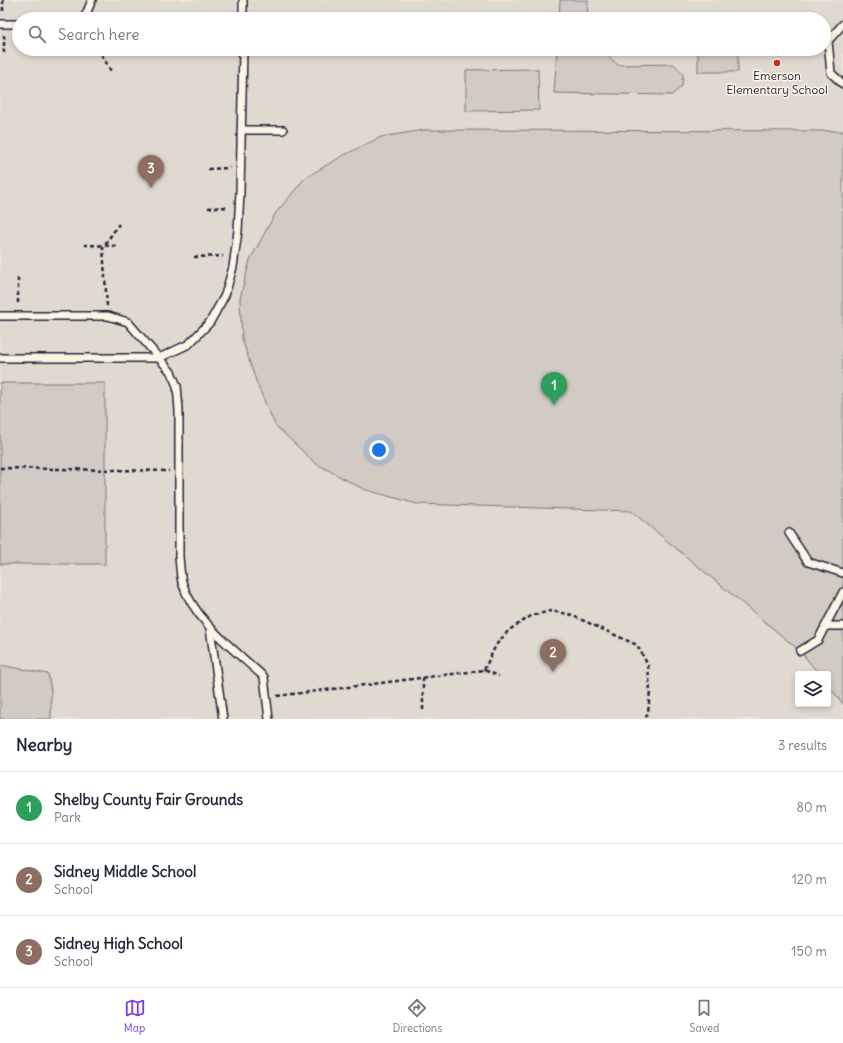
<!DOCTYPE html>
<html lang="en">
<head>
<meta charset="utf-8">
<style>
  :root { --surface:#fff; --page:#f2f2f3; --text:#1f2937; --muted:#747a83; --line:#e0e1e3; --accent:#7c3aed }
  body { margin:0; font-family:Delius,sans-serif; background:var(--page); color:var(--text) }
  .controls { position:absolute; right:12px; bottom:12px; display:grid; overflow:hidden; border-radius:4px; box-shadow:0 2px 6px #0003 }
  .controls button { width:36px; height:36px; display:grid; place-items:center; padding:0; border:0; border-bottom:1px solid var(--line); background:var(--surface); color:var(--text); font:20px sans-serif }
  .you { position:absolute; left:379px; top:450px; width:14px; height:14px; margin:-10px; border:3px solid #fff; border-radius:50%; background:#1a73e8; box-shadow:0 0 0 6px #1a73e833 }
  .badge { display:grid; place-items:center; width:26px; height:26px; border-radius:50%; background:var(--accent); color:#fff; font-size:13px; font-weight:700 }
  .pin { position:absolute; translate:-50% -33px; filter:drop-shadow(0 1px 2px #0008) }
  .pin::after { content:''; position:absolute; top:21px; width:14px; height:12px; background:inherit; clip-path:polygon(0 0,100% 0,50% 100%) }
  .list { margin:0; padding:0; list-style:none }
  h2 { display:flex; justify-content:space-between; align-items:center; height:52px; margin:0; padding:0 16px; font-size:17px }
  h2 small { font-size:13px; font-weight:400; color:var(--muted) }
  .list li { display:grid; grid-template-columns:26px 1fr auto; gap:12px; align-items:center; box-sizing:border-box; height:72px; padding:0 16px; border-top:1px solid var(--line) }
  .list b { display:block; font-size:15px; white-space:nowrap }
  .list p { margin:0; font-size:13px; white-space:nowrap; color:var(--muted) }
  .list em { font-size:13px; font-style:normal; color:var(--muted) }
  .icon { flex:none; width:22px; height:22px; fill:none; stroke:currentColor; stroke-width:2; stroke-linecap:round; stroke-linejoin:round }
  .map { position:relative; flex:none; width:843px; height:719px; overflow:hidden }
  .search { position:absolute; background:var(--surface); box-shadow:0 2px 6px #0003; left:12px; right:12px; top:12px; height:44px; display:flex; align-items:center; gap:10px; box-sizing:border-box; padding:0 14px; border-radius:22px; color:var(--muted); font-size:15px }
  .sheet { height:268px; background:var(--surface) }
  nav { display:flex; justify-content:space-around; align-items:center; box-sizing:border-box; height:56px; border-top:1px solid var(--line); background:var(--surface); font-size:11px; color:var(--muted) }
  nav a { display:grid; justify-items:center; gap:2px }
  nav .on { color:var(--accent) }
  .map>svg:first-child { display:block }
</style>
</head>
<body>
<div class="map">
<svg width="843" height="719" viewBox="0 0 843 719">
  <rect width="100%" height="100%" fill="#efe8db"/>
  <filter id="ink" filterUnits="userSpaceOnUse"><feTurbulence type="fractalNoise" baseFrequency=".025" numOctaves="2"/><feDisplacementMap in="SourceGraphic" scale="8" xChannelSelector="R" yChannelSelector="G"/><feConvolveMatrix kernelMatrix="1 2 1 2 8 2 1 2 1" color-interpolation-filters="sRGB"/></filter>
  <g filter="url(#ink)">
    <path fill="#e0d9cf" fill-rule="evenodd" d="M0 0H843V131L424 130 381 137 342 156 305 178 242 339 257 384 275 425 315 463 417 504 631 511 800 651 819 674H798V704H828V685L843 704V719H0ZM19 19H824V49H19Z"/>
    <g fill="#d1cbc3" stroke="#7a767f">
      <polygon points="560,0 588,0 587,19 559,19"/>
      <polygon points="557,49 600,49 618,65 674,64 683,74 682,86 672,95 554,93"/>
      <rect x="698" y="49" width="40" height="23"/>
      <polygon points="538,69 539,110 466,111 466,70"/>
      <polygon points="424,130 843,131 843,704 828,685 828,674 819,674 800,651 631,511 417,504 363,489 315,463 275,425 257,384 242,339 240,298 250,260 275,214 305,178 342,156 381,137"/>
      <rect x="0" y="383" width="105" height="181"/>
      <polygon points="0,665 48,674 51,690 51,719 0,719"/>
    </g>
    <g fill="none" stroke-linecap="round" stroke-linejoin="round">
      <defs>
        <g id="lane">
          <polyline points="84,19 92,0"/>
          <polyline points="243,19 243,0"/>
          <polyline points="0,24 19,24"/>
          <polyline points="843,24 828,41 831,73 843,84"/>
          <polyline points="241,130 283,130"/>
          <path d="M0 316H108L128 322 171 372 177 386 179 410V557C180 565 180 574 182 582 193 620 236 651 264 677L269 719"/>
          <polyline points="0,358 159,358 189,344 210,322 225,295 233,267 238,231 240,192 243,49"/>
          <polyline points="789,533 808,562 843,573"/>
          <polyline points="826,626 843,626"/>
          <polyline points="210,628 223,719"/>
          <polyline points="800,651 818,640 843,592"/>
        </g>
      </defs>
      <use href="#lane" stroke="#22223b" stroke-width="10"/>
      <g stroke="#22223b" stroke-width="2.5" stroke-dasharray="4 3" stroke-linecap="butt">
        <polyline points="3,0 3,14"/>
        <polyline points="4,35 4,54"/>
        <polyline points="98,49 111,71"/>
        <polyline points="208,169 230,168"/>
        <polyline points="208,208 229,207"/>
        <polyline points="84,245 119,246"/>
        <polyline points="194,257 223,256"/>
        <polyline points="18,278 18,305"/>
        <polyline points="107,306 103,247 119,224"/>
        <polyline points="0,468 169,471"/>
        <polyline points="484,670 496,645 509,630 531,616 550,611 569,614 637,645 648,665 650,691 648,713 645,719"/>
        <polyline points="423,678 423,711"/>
        <polyline points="277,696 484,670 499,676"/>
      </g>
      <use href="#lane" stroke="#fcf5e5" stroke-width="7"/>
    </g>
  </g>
  <circle fill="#c8321e" stroke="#fcf5e5" stroke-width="1.5" cx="777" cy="63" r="4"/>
  <g text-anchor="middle" stroke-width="3" stroke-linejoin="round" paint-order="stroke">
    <g font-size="12" fill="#22223b" stroke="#fcf5e5">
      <text x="777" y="80">Emerson<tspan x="777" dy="14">Elementary School</tspan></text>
    </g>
  </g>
</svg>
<div class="controls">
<button><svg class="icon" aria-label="layers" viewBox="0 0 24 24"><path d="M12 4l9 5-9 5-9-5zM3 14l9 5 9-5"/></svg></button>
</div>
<div class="you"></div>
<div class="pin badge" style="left:554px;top:405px;background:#2e9e5b">1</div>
<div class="pin badge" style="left:553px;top:672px;background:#8d6e63">2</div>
<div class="pin badge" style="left:151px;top:188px;background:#8d6e63">3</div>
<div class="search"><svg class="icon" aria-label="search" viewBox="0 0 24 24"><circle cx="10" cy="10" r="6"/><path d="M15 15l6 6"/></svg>Search here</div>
</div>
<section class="sheet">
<h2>Nearby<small>3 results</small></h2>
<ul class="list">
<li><span class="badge" style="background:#2e9e5b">1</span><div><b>Shelby County Fair Grounds</b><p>Park</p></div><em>80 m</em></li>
<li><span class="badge" style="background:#8d6e63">2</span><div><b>Sidney Middle School</b><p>School</p></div><em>120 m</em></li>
<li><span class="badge" style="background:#8d6e63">3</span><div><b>Sidney High School</b><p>School</p></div><em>150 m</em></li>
</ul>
</section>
<nav>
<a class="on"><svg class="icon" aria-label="map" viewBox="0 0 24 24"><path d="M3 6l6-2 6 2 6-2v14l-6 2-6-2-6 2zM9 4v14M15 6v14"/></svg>Map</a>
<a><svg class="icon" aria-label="directions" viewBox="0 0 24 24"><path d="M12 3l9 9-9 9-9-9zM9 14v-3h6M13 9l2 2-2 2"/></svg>Directions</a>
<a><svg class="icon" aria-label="saved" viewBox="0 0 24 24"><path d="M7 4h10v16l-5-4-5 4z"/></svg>Saved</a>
</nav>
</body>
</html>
